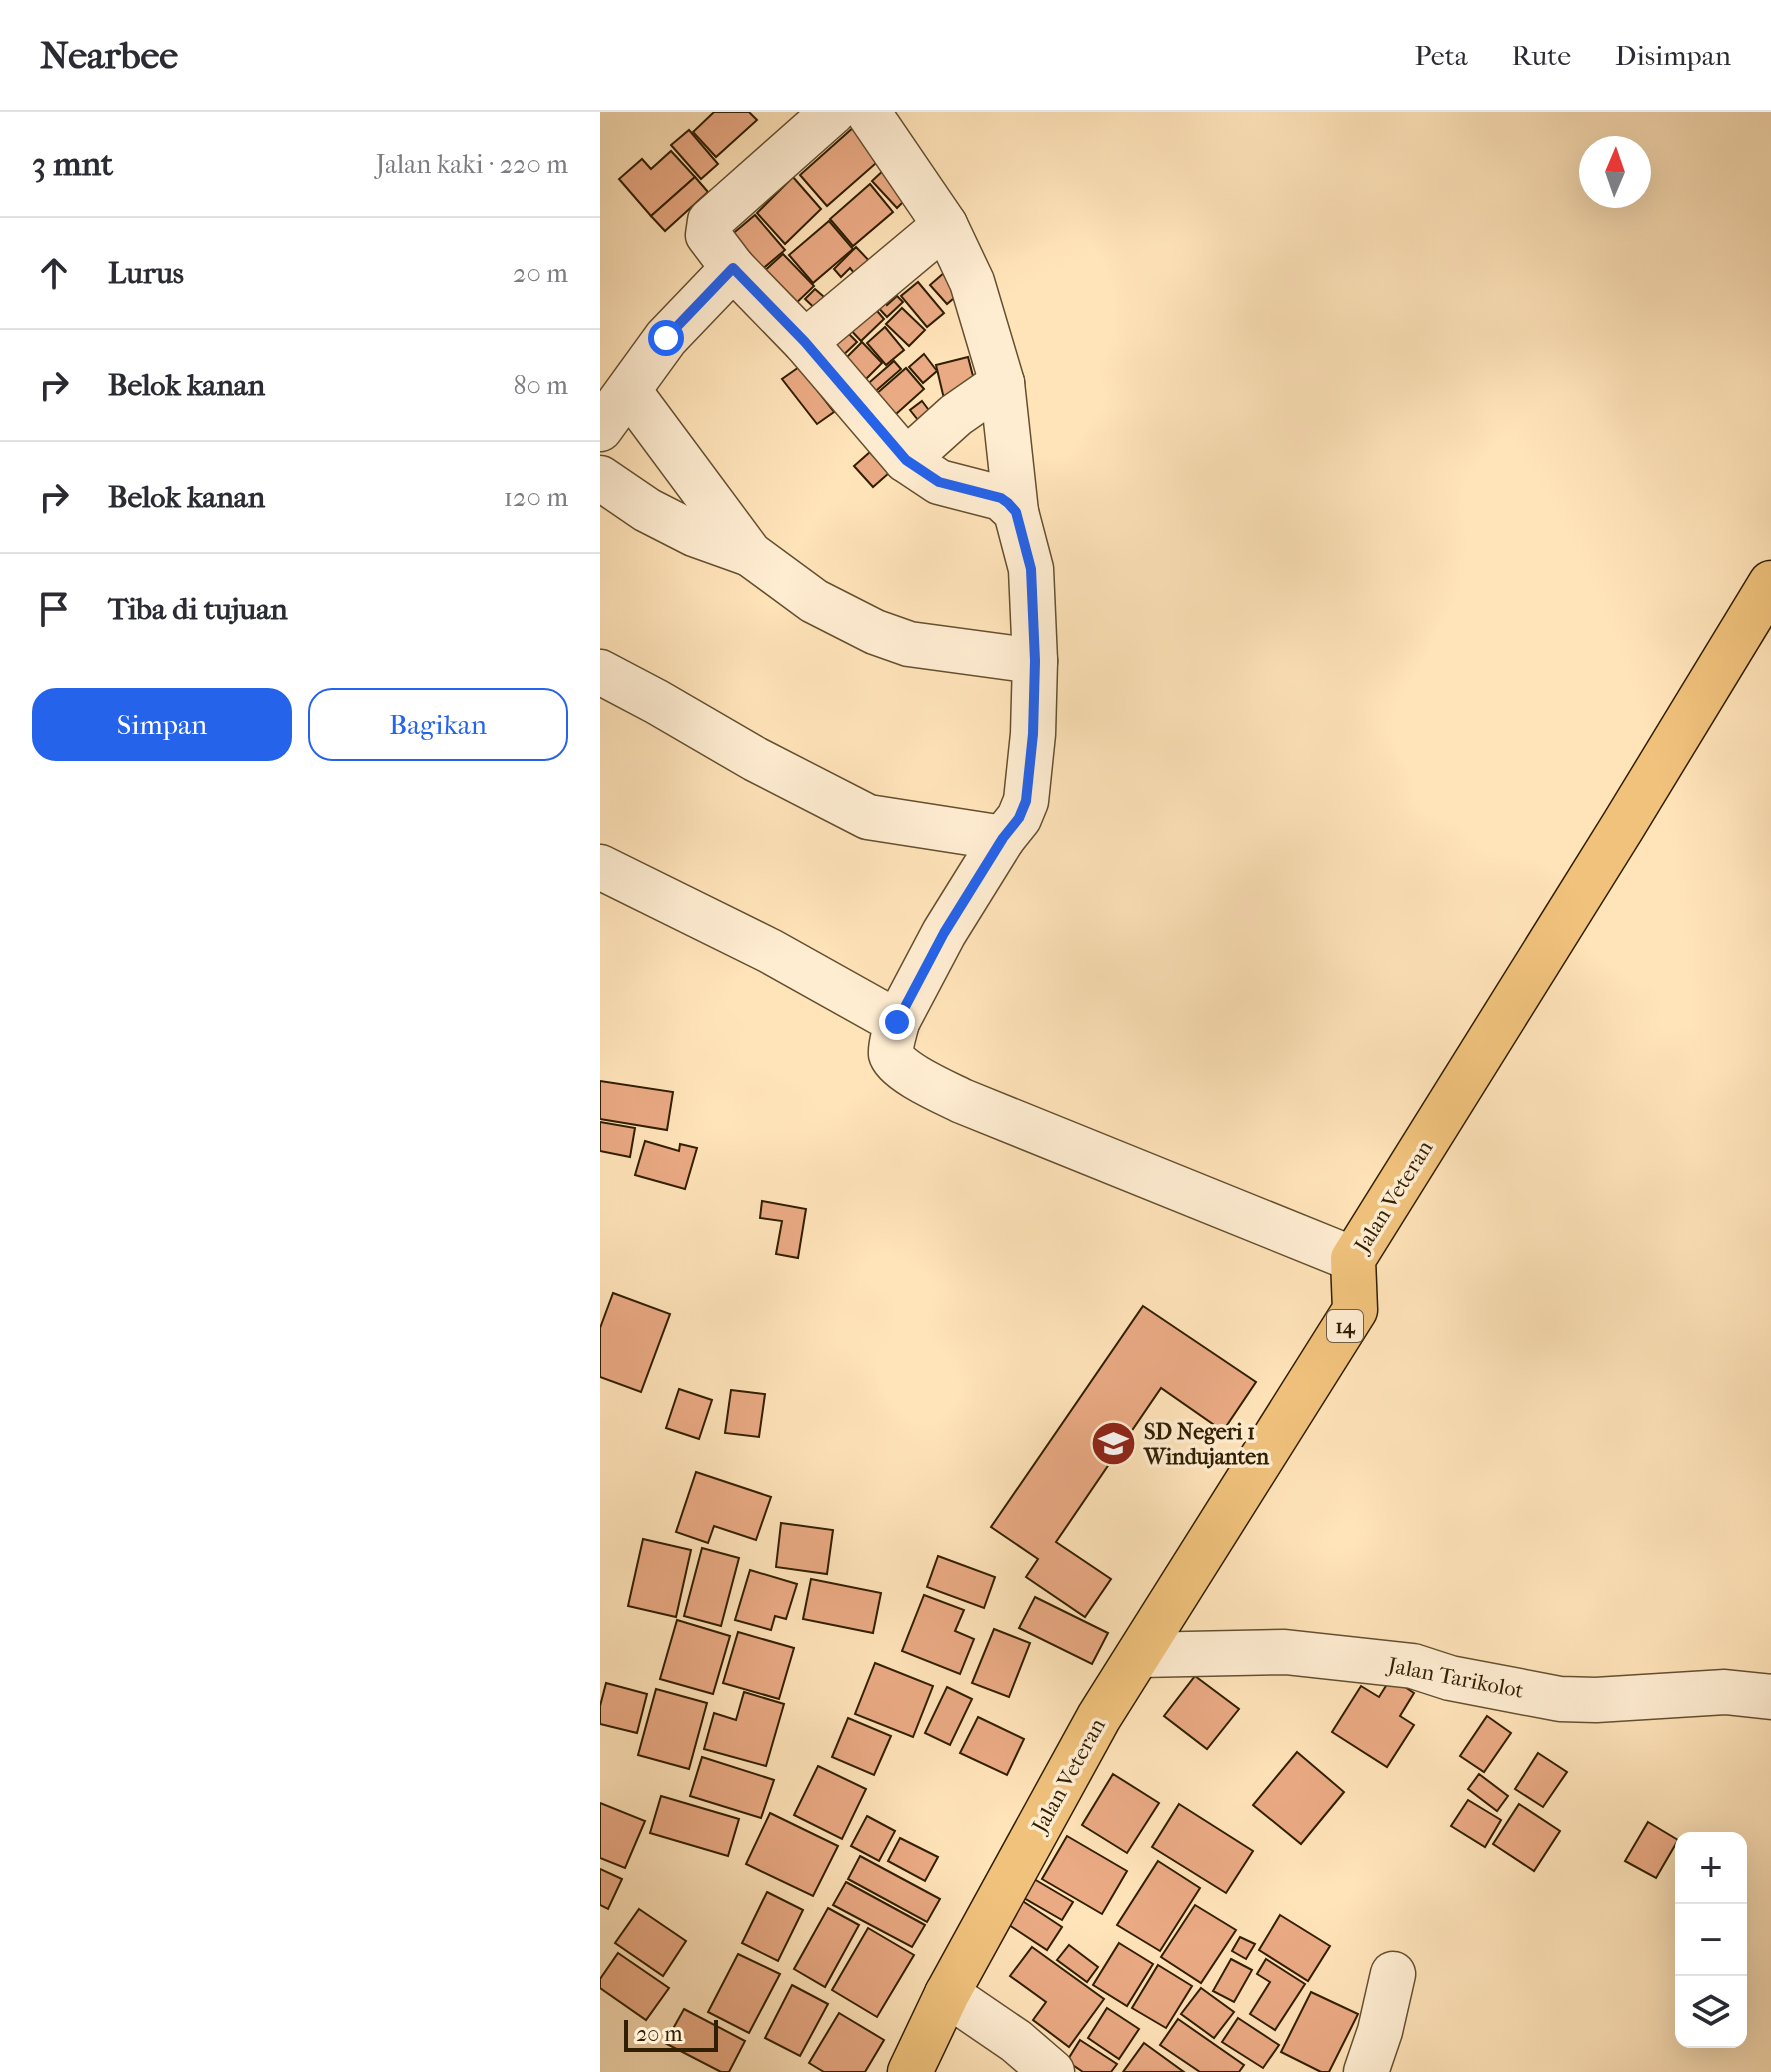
<!DOCTYPE html>
<html lang="id">
<head>
<meta charset="utf-8">
<style>
  :root { --surface:#fff; --page:#f7f7f7; --text:#2b2b33; --muted:#7c7c81; --line:#e1e1e2; --accent:#2563eb }
  body { margin:0; font-family:"IM FELL French Canon",serif; background:var(--page); color:var(--text) }
  .controls { position:absolute; right:24px; bottom:24px; display:grid; overflow:hidden; border-radius:16px; box-shadow:0 8px 32px #0002 }
  .controls button { width:72px; height:72px; display:grid; place-items:center; padding:0; border:0; border-bottom:2px solid var(--line); background:var(--surface); color:var(--text); font:40px sans-serif }
  .compass { position:absolute; left:979px; top:24px; width:72px; height:72px; border-radius:50%; background:var(--surface); box-shadow:0 8px 32px #0002; rotate:2deg }
  .scale { position:absolute; left:24px; bottom:20px; width:94px; box-sizing:border-box; padding-left:8px; border:4px solid #311f02; border-top:0; font-size:22px; line-height:28px; white-space:nowrap; color:#311f02; -webkit-text-stroke:6px #ffedd2; paint-order:stroke }
  .stop { position:absolute; width:24px; height:24px; margin:-18px; border:6px solid #2563eb; border-radius:50%; background:#fff }
  .stop.end { background:#2563eb; border-color:#fff; box-shadow:0 2px 8px #0008 }
  .list { margin:0; padding:0; list-style:none }
  h2 { display:flex; justify-content:space-between; align-items:center; height:104px; margin:0; padding:0 32px; font-size:34px }
  h2 small { font-size:26px; font-weight:400; color:var(--muted) }
  .list li { display:grid; grid-template-columns:52px 1fr auto; gap:24px; align-items:center; box-sizing:border-box; height:112px; padding:0 32px; border-top:2px solid var(--line) }
  .list b { display:block; font-size:30px; white-space:nowrap }
  .list em { font-size:26px; font-style:normal; color:var(--muted) }
  .actions { display:flex; gap:16px; padding:24px 32px }
  .actions a { flex:1; padding:18px 0; border:2px solid var(--accent); border-radius:24px; text-align:center; font-size:28px; color:var(--accent) }
  .actions .main { background:var(--accent); color:#fff }
  .icon { flex:none; width:44px; height:44px; fill:none; stroke:currentColor; stroke-width:2; stroke-linecap:round; stroke-linejoin:round }
  .map { position:relative; flex:none; width:1171px; height:1960px; overflow:hidden }
  header { display:flex; align-items:center; gap:48px; box-sizing:border-box; height:112px; padding:0 40px; background:var(--surface); border-bottom:2px solid var(--line) }
  header strong { font-size:38px }
  nav { display:flex; gap:44px; margin-inline-start:auto; font-size:28px }
  main { display:flex }
  aside { flex:1; background:var(--surface) }
  .map>svg:first-child { display:block }
</style>
</head>
<body>
<header>
<strong>Nearbee</strong>
<nav><a>Peta</a><a>Rute</a><a>Disimpan</a></nav>
</header>
<main>
<aside>
<h2>3 mnt<small>Jalan kaki · 220 m</small></h2>
<ul class="list">
<li><svg class="icon" aria-label="ahead" viewBox="0 0 24 24"><path d="M12 20V5M6 11l6-6 6 6"/></svg><div><b>Lurus</b></div><em>20 m</em></li>
<li><svg class="icon" aria-label="right" viewBox="0 0 24 24"><path d="M7 20v-9h11M14 6l5 5-5 5"/></svg><div><b>Belok kanan</b></div><em>80 m</em></li>
<li><svg class="icon" aria-label="right" viewBox="0 0 24 24"><path d="M7 20v-9h11M14 6l5 5-5 5"/></svg><div><b>Belok kanan</b></div><em>120 m</em></li>
<li><svg class="icon" aria-label="arrive" viewBox="0 0 24 24"><path d="M6 21V4h12l-3 4 3 4H6"/></svg><div><b>Tiba di tujuan</b></div></li>
</ul>
<div class="actions"><a class="main">Simpan</a><a>Bagikan</a></div>
</aside>
<div class="map">
<svg width="1171" height="1960" viewBox="0 0 1171 1960">
  <rect width="100%" height="100%" fill="#ffe3b9"/>
  <filter id="stains"><feTurbulence type="fractalNoise" baseFrequency=".0025" numOctaves="4"/><feColorMatrix values="0 0 0 0 .2 0 0 0 0 .09 0 0 0 0 .02 0 0 0 .5 -.17"/></filter>
  <radialGradient id="worn" r=".72"><stop offset=".6" stop-color="#630" stop-opacity="0"/><stop offset="1" stop-color="#630" stop-opacity=".3"/></radialGradient>
  <g fill="#eaaa84" stroke="#311f02" stroke-width="2">
    <polygon points="114,0 149,0 157,8 116,45 93,20"/>
    <polygon points="255,14 283,45 227,94 200,63"/>
    <polygon points="89,18 118,52 101,67 71,33"/>
    <polygon points="71,39 95,65 51,104 19,67 42,47 51,57"/>
    <polygon points="287,55 312,81 297,96 272,69"/>
    <polygon points="95,65 108,80 65,119 51,104"/>
    <polygon points="193,65 221,97 185,132 157,101"/>
    <polygon points="270,72 293,100 253,134 230,107"/>
    <polygon points="155,103 185,138 160,159 130,124"/>
    <polygon points="229,109 253,137 213,171 189,143"/>
    <polygon points="256,135 274,154 259,167 250,156 241,165 234,157"/>
    <polygon points="183,142 214,174 191,196 160,163"/>
    <polygon points="345,160 361,180 347,192 330,173"/>
    <polygon points="318,170 344,201 327,215 301,184"/>
    <polygon points="215,177 232,192 222,203 205,187"/>
    <polygon points="297,184 303,190 287,205 274,191 280,185 287,193"/>
    <polygon points="271,192 284,207 261,229 247,214"/>
    <polygon points="302,196 325,218 309,234 286,212"/>
    <polygon points="285,215 304,238 286,253 267,231"/>
    <polygon points="246,219 257,230 236,250 225,239"/>
    <polygon points="262,230 282,251 260,273 240,252"/>
    <polygon points="324,242 337,259 323,271 309,255"/>
    <polygon points="368,245 378,283 345,291 336,253"/>
    <polygon points="294,249 301,257 270,284 263,276"/>
    <polygon points="199,255 234,300 217,312 182,267"/>
    <polygon points="306,256 324,277 286,311 267,290"/>
    <polygon points="322,289 337,309 326,318 310,298"/>
    <polygon points="270,340 289,361 273,375 254,354"/>
    <polygon points="0,969 73,980 67,1018 0,1007"/>
    <polygon points="0,1010 35,1016 30,1045 0,1039"/>
    <polygon points="45,1029 79,1039 80,1032 97,1036 85,1077 35,1063"/>
    <polygon points="162,1089 206,1097 198,1146 176,1142 182,1109 160,1106"/>
    <polygon points="13,1181 70,1202 41,1280 0,1265 0,1216"/>
    <polygon points="543,1194 656,1270 623,1319 561,1276 456,1430 511,1467 485,1505 426,1465 438,1447 391,1415"/>
    <polygon points="79,1277 112,1288 99,1327 66,1316"/>
    <polygon points="131,1278 165,1282 159,1325 125,1321"/>
    <polygon points="96,1360 171,1385 156,1428 114,1414 108,1431 76,1420"/>
    <polygon points="181,1411 233,1418 227,1462 176,1455"/>
    <polygon points="43,1427 91,1438 76,1505 28,1494"/>
    <polygon points="102,1436 139,1446 121,1514 84,1504"/>
    <polygon points="338,1444 395,1465 384,1496 327,1475"/>
    <polygon points="150,1458 197,1472 186,1507 175,1504 171,1518 135,1508"/>
    <polygon points="211,1467 281,1481 273,1521 203,1507"/>
    <polygon points="324,1483 364,1498 355,1519 374,1527 360,1562 302,1539"/>
    <polygon points="435,1485 508,1521 492,1552 419,1516"/>
    <polygon points="77,1508 130,1524 113,1582 60,1567"/>
    <polygon points="394,1517 430,1531 409,1585 372,1571"/>
    <polygon points="138,1520 194,1536 179,1587 123,1571"/>
    <polygon points="275,1551 333,1574 313,1625 255,1602"/>
    <polygon points="595,1564 639,1597 607,1637 564,1604"/>
    <polygon points="791,1566 814,1581 800,1604 814,1613 787,1655 732,1620 761,1574 779,1585"/>
    <polygon points="6,1571 47,1582 37,1621 0,1612 0,1594"/>
    <polygon points="347,1575 372,1587 350,1633 325,1621"/>
    <polygon points="56,1577 107,1591 89,1657 38,1643"/>
    <polygon points="144,1580 184,1592 166,1654 104,1637 114,1601 136,1608"/>
    <polygon points="887,1604 911,1621 884,1660 860,1644"/>
    <polygon points="378,1605 424,1627 407,1663 360,1641"/>
    <polygon points="248,1606 291,1624 274,1663 232,1645"/>
    <polygon points="697,1640 744,1680 701,1732 653,1693"/>
    <polygon points="938,1641 967,1660 943,1695 915,1677"/>
    <polygon points="102,1645 174,1668 161,1706 90,1684"/>
    <polygon points="218,1654 266,1677 242,1727 194,1703"/>
    <polygon points="513,1662 559,1691 527,1741 482,1713"/>
    <polygon points="879,1662 908,1684 897,1699 868,1677"/>
    <polygon points="61,1684 139,1707 128,1744 50,1721"/>
    <polygon points="868,1688 901,1708 885,1735 851,1714"/>
    <polygon points="0,1691 45,1709 25,1756 0,1746"/>
    <polygon points="579,1692 653,1739 626,1781 552,1735"/>
    <polygon points="919,1692 960,1719 934,1759 893,1732"/>
    <polygon points="170,1701 238,1734 213,1784 146,1752"/>
    <polygon points="267,1704 295,1719 279,1749 251,1734"/>
    <polygon points="1048,1710 1078,1728 1056,1766 1025,1749"/>
    <polygon points="467,1724 527,1759 502,1802 442,1767"/>
    <polygon points="300,1726 338,1745 325,1769 288,1749"/>
    <polygon points="260,1744 340,1787 327,1810 248,1767"/>
    <polygon points="558,1749 600,1776 560,1839 517,1813"/>
    <polygon points="0,1757 22,1767 8,1797 0,1793"/>
    <polygon points="434,1767 473,1790 462,1808 424,1786"/>
    <polygon points="246,1770 325,1813 312,1835 233,1793"/>
    <polygon points="167,1780 203,1798 178,1849 142,1831"/>
    <polygon points="421,1788 462,1815 447,1838 406,1811"/>
    <polygon points="595,1793 636,1818 601,1871 561,1845"/>
    <polygon points="228,1796 259,1813 225,1875 194,1857"/>
    <polygon points="39,1797 86,1829 63,1864 15,1831"/>
    <polygon points="680,1803 730,1834 708,1869 659,1838"/>
    <polygon points="268,1816 314,1843 277,1905 232,1878"/>
    <polygon points="640,1825 655,1832 646,1847 632,1839"/>
    <polygon points="519,1831 553,1852 527,1894 493,1873"/>
    <polygon points="469,1833 498,1855 487,1870 457,1848"/>
    <polygon points="432,1835 504,1887 469,1935 433,1908 446,1890 410,1864"/>
    <polygon points="18,1841 69,1876 46,1908 0,1876 0,1867"/>
    <polygon points="138,1842 180,1862 149,1921 108,1900"/>
    <polygon points="631,1847 652,1858 634,1890 613,1879"/>
    <polygon points="666,1847 705,1872 675,1918 650,1902 670,1870 657,1862"/>
    <polygon points="558,1853 592,1874 566,1916 532,1896"/>
    <polygon points="192,1873 228,1892 200,1944 165,1926"/>
    <polygon points="601,1876 634,1900 614,1926 581,1902"/>
    <polygon points="711,1880 758,1902 729,1960 721,1960 681,1940"/>
    <polygon points="507,1896 539,1917 519,1947 488,1926"/>
    <polygon points="84,1897 145,1929 129,1960 121,1960 65,1931"/>
    <polygon points="239,1901 284,1928 265,1960 224,1960 209,1951"/>
    <polygon points="638,1906 679,1933 663,1956 622,1930"/>
    <polygon points="578,1907 644,1953 639,1960 600,1960 560,1933"/>
    <polygon points="480,1928 517,1952 511,1960 483,1960 467,1949"/>
    <polygon points="544,1931 584,1960 523,1960"/>
  </g>
  <g fill="none" stroke-linecap="round" stroke-linejoin="round">
    <defs>
      <g id="minor">
        <polyline points="268,0 345,113 372,170 402,271 416,400"/>
        <polyline points="133,156 205,230 306,348 339,370 401,386 416,400 431,457 435,549 433,622 426,689 419,706 403,726"/>
        <polyline points="205,230 345,113"/>
        <polyline points="29,279 150,442 214,489 275,520 309,532 435,549"/>
        <polyline points="0,317 66,226 133,156 108,123 110,109 233,0"/>
        <polyline points="306,348 356,303 402,271"/>
        <polyline points="0,366 47,398 94,422 150,442"/>
        <polyline points="0,560 57,590 155,647 268,705 403,726 344,821 297,910"/>
        <path d="M0 755 170 839 297 910C295 919 290 933 291 942 295 959 346 981 362 989L753 1147"/>
        <polyline points="540,1543 685,1540 813,1554 850,1566 960,1587 996,1588 1125,1580 1171,1585"/>
        <polyline points="347,1882 416,1929 452,1960"/>
        <polyline points="766,1960 780,1919 793,1862"/>
      </g>
      <polyline id="highway" points="310,1960 347,1882 499,1605 755,1198 753,1147 1023,714 1171,471"/>
    </defs>
    <use href="#minor" stroke="#645030" stroke-width="47"/>
    <use href="#highway" stroke="#311f02" stroke-width="47"/>
    <use href="#minor" stroke="#ffedd2" stroke-width="44"/>
    <use href="#highway" stroke="#f0c27c" stroke-width="44"/>
  </g>
  <g fill="none" stroke-linecap="round" stroke-linejoin="round">
    <polyline stroke="#2563eb" stroke-width="10" points="66,226 133,156 205,230 306,348 339,370 401,386 408,391 416,400 431,457 435,549 433,622 426,689 419,706 403,726 344,821 297,910"/>
  </g>
  <defs>
    <symbol id="school-disc" viewBox="-11 -11 22 22"><circle r="9.5" fill="#8f2418" stroke="#ffedd2"/><path d="M0-5L7-2L0 1L-7-2ZM-4 1L0 2.5L4 1V4Q0 6-4 4Z" fill="#fff"/></symbol>
  </defs>
  <g fill-rule="evenodd">
    <use href="#school-disc" x="488" y="1306" width="51" height="51"/>
  </g>
  <g text-anchor="middle" stroke-width="7" stroke-linejoin="round" paint-order="stroke">
    <rect fill="#ffedd2" stroke="#6f5d40" stroke-width="2" x="727" y="1198" width="36" height="32" rx="6"/>
    <g font-size="20" font-weight="bold" fill="#311f02">
      <text x="745" y="1221">14</text>
    </g>
    <g font-size="22" fill="#311f02" stroke="#ffedd2">
      <text transform="translate(793 1084) rotate(-58)" y="8">Jalan Veteran</text>
      <text transform="translate(856 1565) rotate(11)" y="8">Jalan Tarikolot</text>
      <text transform="translate(468 1663) rotate(-61)" y="8">Jalan Veteran</text>
    </g>
    <g font-size="22" font-weight="bold" fill="#311f02" stroke="#ffedd2" text-anchor="start">
      <text x="544" y="1327">SD Negeri 1<tspan x="544" dy="25">Windujanten</tspan></text>
    </g>
  </g>
  <rect width="100%" height="100%" filter="url(#stains)"/>
  <rect width="100%" height="100%" fill="url(#worn)"/>
</svg>
<div class="controls">
<button>+</button>
<button>−</button>
<button><svg class="icon" aria-label="layers" viewBox="0 0 24 24"><path d="M12 4l9 5-9 5-9-5zM3 14l9 5 9-5"/></svg></button>
</div>
<svg class="compass" viewBox="-18 -18 36 36"><path d="M0-13l5 13h-10z" fill="#e53935"/><path d="M0 13l5-13h-10z" fill="#7c7c81"/></svg>
<div class="scale">20 m</div>
<div class="stop" style="left:66px;top:226px"></div>
<div class="stop end" style="left:297px;top:910px"></div>
</div>
</main>
</body>
</html>
